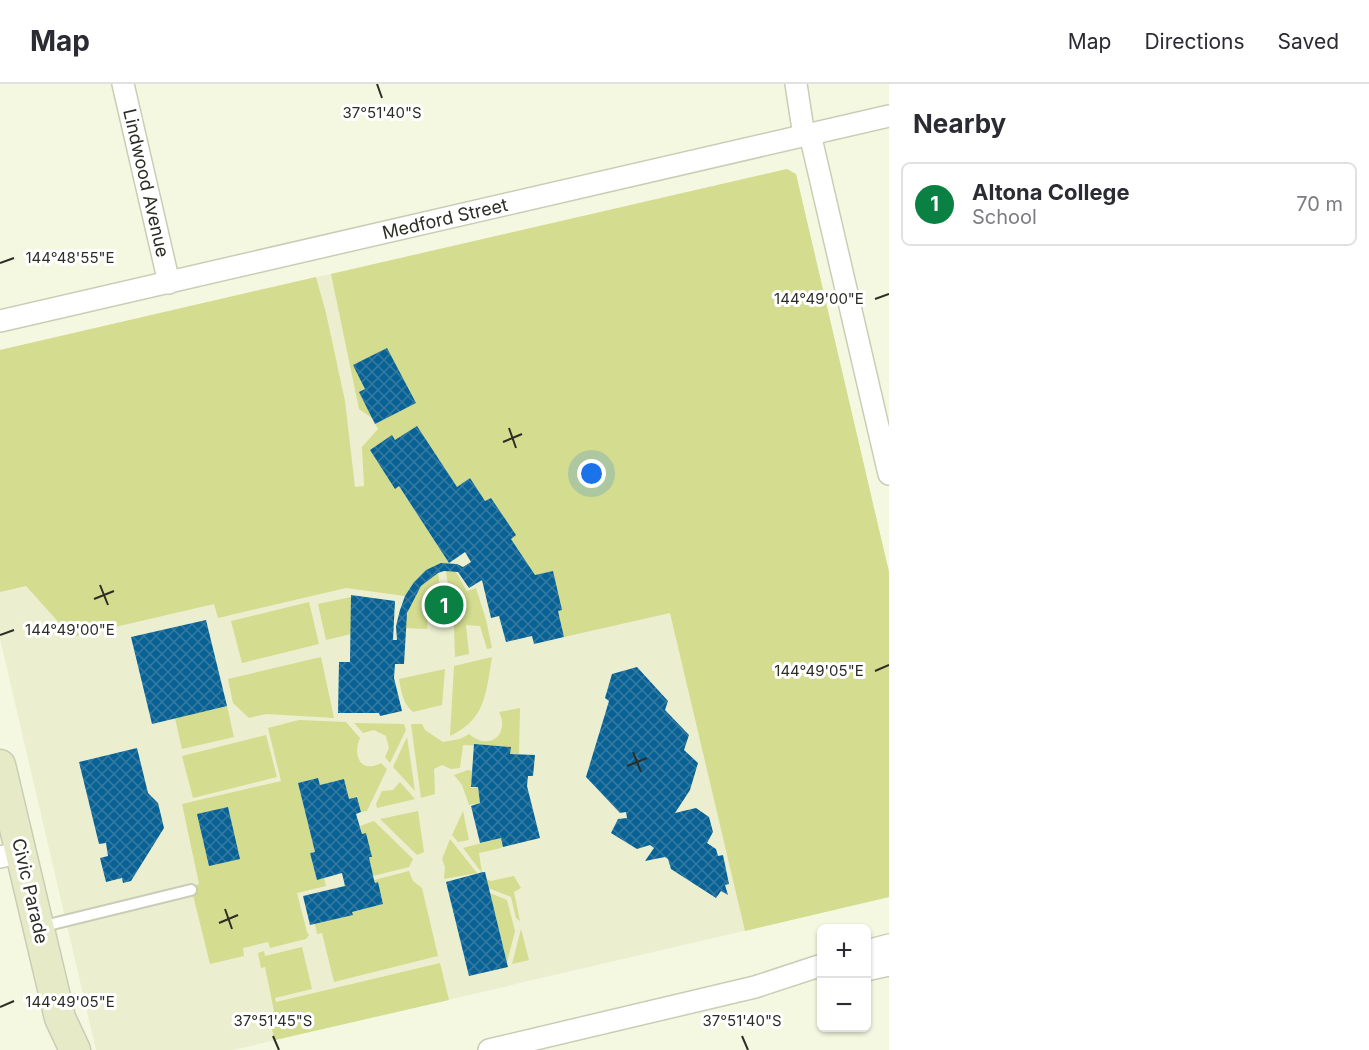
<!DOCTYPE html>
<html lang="en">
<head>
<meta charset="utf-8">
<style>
  :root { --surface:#fff; --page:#f7f7f7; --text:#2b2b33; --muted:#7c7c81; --line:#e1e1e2; --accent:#0b8043 }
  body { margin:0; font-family:Inter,sans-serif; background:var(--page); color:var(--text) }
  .controls { position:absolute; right:18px; bottom:18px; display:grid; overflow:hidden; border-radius:9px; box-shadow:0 2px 4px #0004 }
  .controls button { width:54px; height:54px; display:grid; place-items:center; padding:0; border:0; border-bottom:2px solid var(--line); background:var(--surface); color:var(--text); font:30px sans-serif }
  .you { position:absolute; left:592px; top:390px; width:21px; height:21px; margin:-15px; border:4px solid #fff; border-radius:50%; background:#1a73e8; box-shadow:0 0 0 9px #1a73e833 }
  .badge { display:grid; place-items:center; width:39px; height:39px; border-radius:50%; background:var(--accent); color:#fff; font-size:20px; font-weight:700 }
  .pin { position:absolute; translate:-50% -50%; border:3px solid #fff; box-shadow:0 2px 6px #0006 }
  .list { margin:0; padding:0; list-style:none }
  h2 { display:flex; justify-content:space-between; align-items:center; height:78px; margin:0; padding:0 24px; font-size:26px }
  h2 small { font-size:20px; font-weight:400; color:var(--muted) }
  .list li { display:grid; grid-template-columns:39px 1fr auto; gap:18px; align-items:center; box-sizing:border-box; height:84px; margin:0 12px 12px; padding:0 12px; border:2px solid var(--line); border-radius:9px }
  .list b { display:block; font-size:22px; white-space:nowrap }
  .list p { margin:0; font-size:20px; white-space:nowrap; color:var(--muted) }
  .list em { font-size:20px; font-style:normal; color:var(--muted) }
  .map { position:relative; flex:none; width:889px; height:966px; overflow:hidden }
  header { display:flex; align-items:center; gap:36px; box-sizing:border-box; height:84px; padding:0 30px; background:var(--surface); border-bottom:2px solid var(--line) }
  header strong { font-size:28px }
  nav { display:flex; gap:33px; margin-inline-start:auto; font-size:21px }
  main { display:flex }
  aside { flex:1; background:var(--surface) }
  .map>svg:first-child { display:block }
</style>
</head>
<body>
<header>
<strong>Map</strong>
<nav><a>Map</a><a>Directions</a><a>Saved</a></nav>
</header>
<main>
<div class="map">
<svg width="889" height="966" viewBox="0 0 889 966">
  <defs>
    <pattern id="building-cross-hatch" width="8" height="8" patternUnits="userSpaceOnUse" patternTransform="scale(1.5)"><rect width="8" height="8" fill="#086296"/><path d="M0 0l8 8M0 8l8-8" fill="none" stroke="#367aa0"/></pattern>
  </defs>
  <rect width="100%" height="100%" fill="#f5f8e1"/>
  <polygon fill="#ebefd0" points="787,85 796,90 889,488 889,813 233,966 96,966 0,555 0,266"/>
  <g fill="#d3dc8f">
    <polygon points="787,85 796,90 889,488 889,813 745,847 670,529 564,553 558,527 553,487 535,491 511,455 515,451 491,414 485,417 470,394 457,403 395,356 392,352 370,366 395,404 399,402 449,479 426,486 414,498 405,512 346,504 218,534 214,520 72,553 26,502 0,508 0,266 316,193 326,229 345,317 355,403 364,402 362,363 378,345 372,334 359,325 331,190"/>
    <polygon points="446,487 456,488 467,507 476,504 486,536 492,564 487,565 480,542 466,541 469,570 455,573 454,545"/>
    <path d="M438 489 445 535 428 534 427 545 405 544C407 522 417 499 438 489Z"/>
    <polygon points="351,513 351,550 326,556 318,520"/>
    <polygon points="309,518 319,560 242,579 231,537"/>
    <polygon points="321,573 334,634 266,630 249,634 233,619 228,595"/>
    <path d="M492 573C486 609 486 635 450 652L454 582Z"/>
    <path d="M445 585 442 621 413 628C403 620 401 607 399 595Z"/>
    <polygon points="227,622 234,653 182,665 175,634"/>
    <path d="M520 624 519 670H510V663L463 661 460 684 451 685 442 681 434 685 435 710 421 714 411 640H422L425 646 443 658 460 655 469 650C490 668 510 650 499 628Z"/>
    <path d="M299 636 346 638 360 654C352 672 361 690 381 679L387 685 367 727 361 728 357 711 356 713 349 715 344 695 320 701 318 694 298 699 315 768 310 769 317 795 324 794 326 802 297 809 307 848 309 851 306 855 270 864 268 858 243 864 244 872 210 880 191 803 199 800 182 720 281 697 268 644Z"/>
    <polygon points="354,639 404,640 406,646 390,679 385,673 389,664 386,652 374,646 363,649"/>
    <polygon points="266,651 277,693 193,714 182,672"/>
    <polygon points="407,653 415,707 393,683"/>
    <polygon points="468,686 472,687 471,704 478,703 480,719 469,721 462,701 454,691"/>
    <polygon points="400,698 415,715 377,724 376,720 382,707 393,706"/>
    <polygon points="418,727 424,768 417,771 380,735"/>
    <polygon points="463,727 469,756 458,758 452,751"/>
    <polygon points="374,737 413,775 409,783 373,792 369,773 371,773 360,742"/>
    <polygon points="501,754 503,762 501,764 479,769 482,789 463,764"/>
    <polygon points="450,755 477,789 444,795 445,783 442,775"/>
    <polygon points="409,787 413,797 422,804 438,872 334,898 322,849 317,850 315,840 353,831 352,828 383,820 378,798 375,799 374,796"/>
    <polygon points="514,792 521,804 514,808 520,837 516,834 511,813 488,804 486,795 491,797"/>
    <polygon points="490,809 507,816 515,847 507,878"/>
    <polygon points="521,845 529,876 512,880"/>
    <polygon points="302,863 312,905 275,914 276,918 440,879 449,916 275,956 268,932 274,927 265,883 261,884 258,869 264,867 265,872"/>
  </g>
  <g fill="url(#building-cross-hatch)">
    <polygon points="387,264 416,319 375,340 359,308 365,305 353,281"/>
    <polygon points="417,342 457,403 470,394 485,417 491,414 516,451 511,455 535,491 553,487 562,526 558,527 564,553 534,560 532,552 506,558 499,532 491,534 482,496 469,504 458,488 444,487 438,489 421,502 407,529 404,580 395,580 394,594 402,627 380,632 379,629 338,629 339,578 350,578 351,511 395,517 393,556 397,556 396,542 400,526 405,512 414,498 426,486 441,479 457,480 463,483 471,478 465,468 449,479 399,402 395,405 370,366 392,351 395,356"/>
    <polygon points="206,536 227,622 152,640 131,553"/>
    <polygon points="637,583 668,617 665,626 689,651 684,666 698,679 690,706 675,729 696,724 709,733 713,748 707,759 716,765 718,772 723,771 729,800 725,801 728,811 721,807 716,814 671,785 668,775 665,773 645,777 654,764 650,761 637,765 611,749 618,735 627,734 626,728 620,729 586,693 609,617 605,614 612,590"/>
    <polygon points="474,660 511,663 510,670 535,671 533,692 528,692 527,702 540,754 503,763 501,754 480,759 471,722 480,719 478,703 471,703"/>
    <polygon points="137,664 148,709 158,719 164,744 131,797 123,799 122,794 106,798 100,774 108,772 106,759 99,760 79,678"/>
    <polygon points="318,694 320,701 344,695 349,715 357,713 361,728 356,730 362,750 366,749 372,773 369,773 374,796 375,799 378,798 383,820 352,828 353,831 310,841 303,812 345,802 342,789 317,796 310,769 315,768 298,699"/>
    <polygon points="228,723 240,775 209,782 197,730"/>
    <polygon points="483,788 485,788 508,883 469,892 446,798"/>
  </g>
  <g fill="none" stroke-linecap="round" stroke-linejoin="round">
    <defs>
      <polyline id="lane" points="40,843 191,806"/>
      <g id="street">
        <polyline points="123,0 169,199"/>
        <polyline points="796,0 804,52"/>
        <polyline points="810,50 889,390"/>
        <polyline points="0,237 889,32"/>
        <polyline points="0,773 21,768"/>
        <polyline points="866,867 889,861"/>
        <polyline points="866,886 889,881"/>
        <polyline points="489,966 755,903 822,881"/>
      </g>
      <polyline id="secondary" points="0,681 60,934 75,966"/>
    </defs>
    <use href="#lane" stroke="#cacdb6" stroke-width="14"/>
    <use href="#street" stroke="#cacdb6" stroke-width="24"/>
    <use href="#secondary" stroke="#cacdb6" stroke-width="33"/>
    <use href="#lane" stroke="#fff" stroke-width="10"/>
    <use href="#street" stroke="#fff" stroke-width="21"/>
    <use href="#secondary" stroke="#e7eac6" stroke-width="30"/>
  </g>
  <path fill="none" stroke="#2c2e25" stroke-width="2" d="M377 0 382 14M0 179 14 174M875 215 889 210M509 344 516 364M503 358 522 350M100 501 108 521M94 515 114 507M0 551 14 546M875 587 889 581M633 668 641 688M627 682 647 674M225 825 232 845M219 839 238 831M0 923 14 917M273 952 279 966M742 952 748 966"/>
  <g text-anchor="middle" stroke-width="6" stroke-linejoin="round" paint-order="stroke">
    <g font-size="18" fill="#2c2e25" stroke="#fff">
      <text transform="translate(146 99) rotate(77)" y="6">Lindwood Avenue</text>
      <text transform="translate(445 135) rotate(-13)" y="6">Medford Street</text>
      <text transform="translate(30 807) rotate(77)" y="6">Civic Parade</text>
    </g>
  </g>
  <g font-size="15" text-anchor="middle" fill="#2c2e25" stroke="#fff" stroke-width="6" stroke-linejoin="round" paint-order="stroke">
    <text x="382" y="34">37°51'40"S</text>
    <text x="70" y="179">144°48'55"E</text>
    <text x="819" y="220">144°49'00"E</text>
    <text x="70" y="551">144°49'00"E</text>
    <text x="819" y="592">144°49'05"E</text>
    <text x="70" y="923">144°49'05"E</text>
    <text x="273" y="942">37°51'45"S</text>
    <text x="742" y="942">37°51'40"S</text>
  </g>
</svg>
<div class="controls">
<button>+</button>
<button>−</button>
</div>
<div class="you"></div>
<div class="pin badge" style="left:444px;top:521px">1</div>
</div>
<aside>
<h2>Nearby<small></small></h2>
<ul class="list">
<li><span class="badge">1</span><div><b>Altona College</b><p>School</p></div><em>70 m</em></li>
</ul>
</aside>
</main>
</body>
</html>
